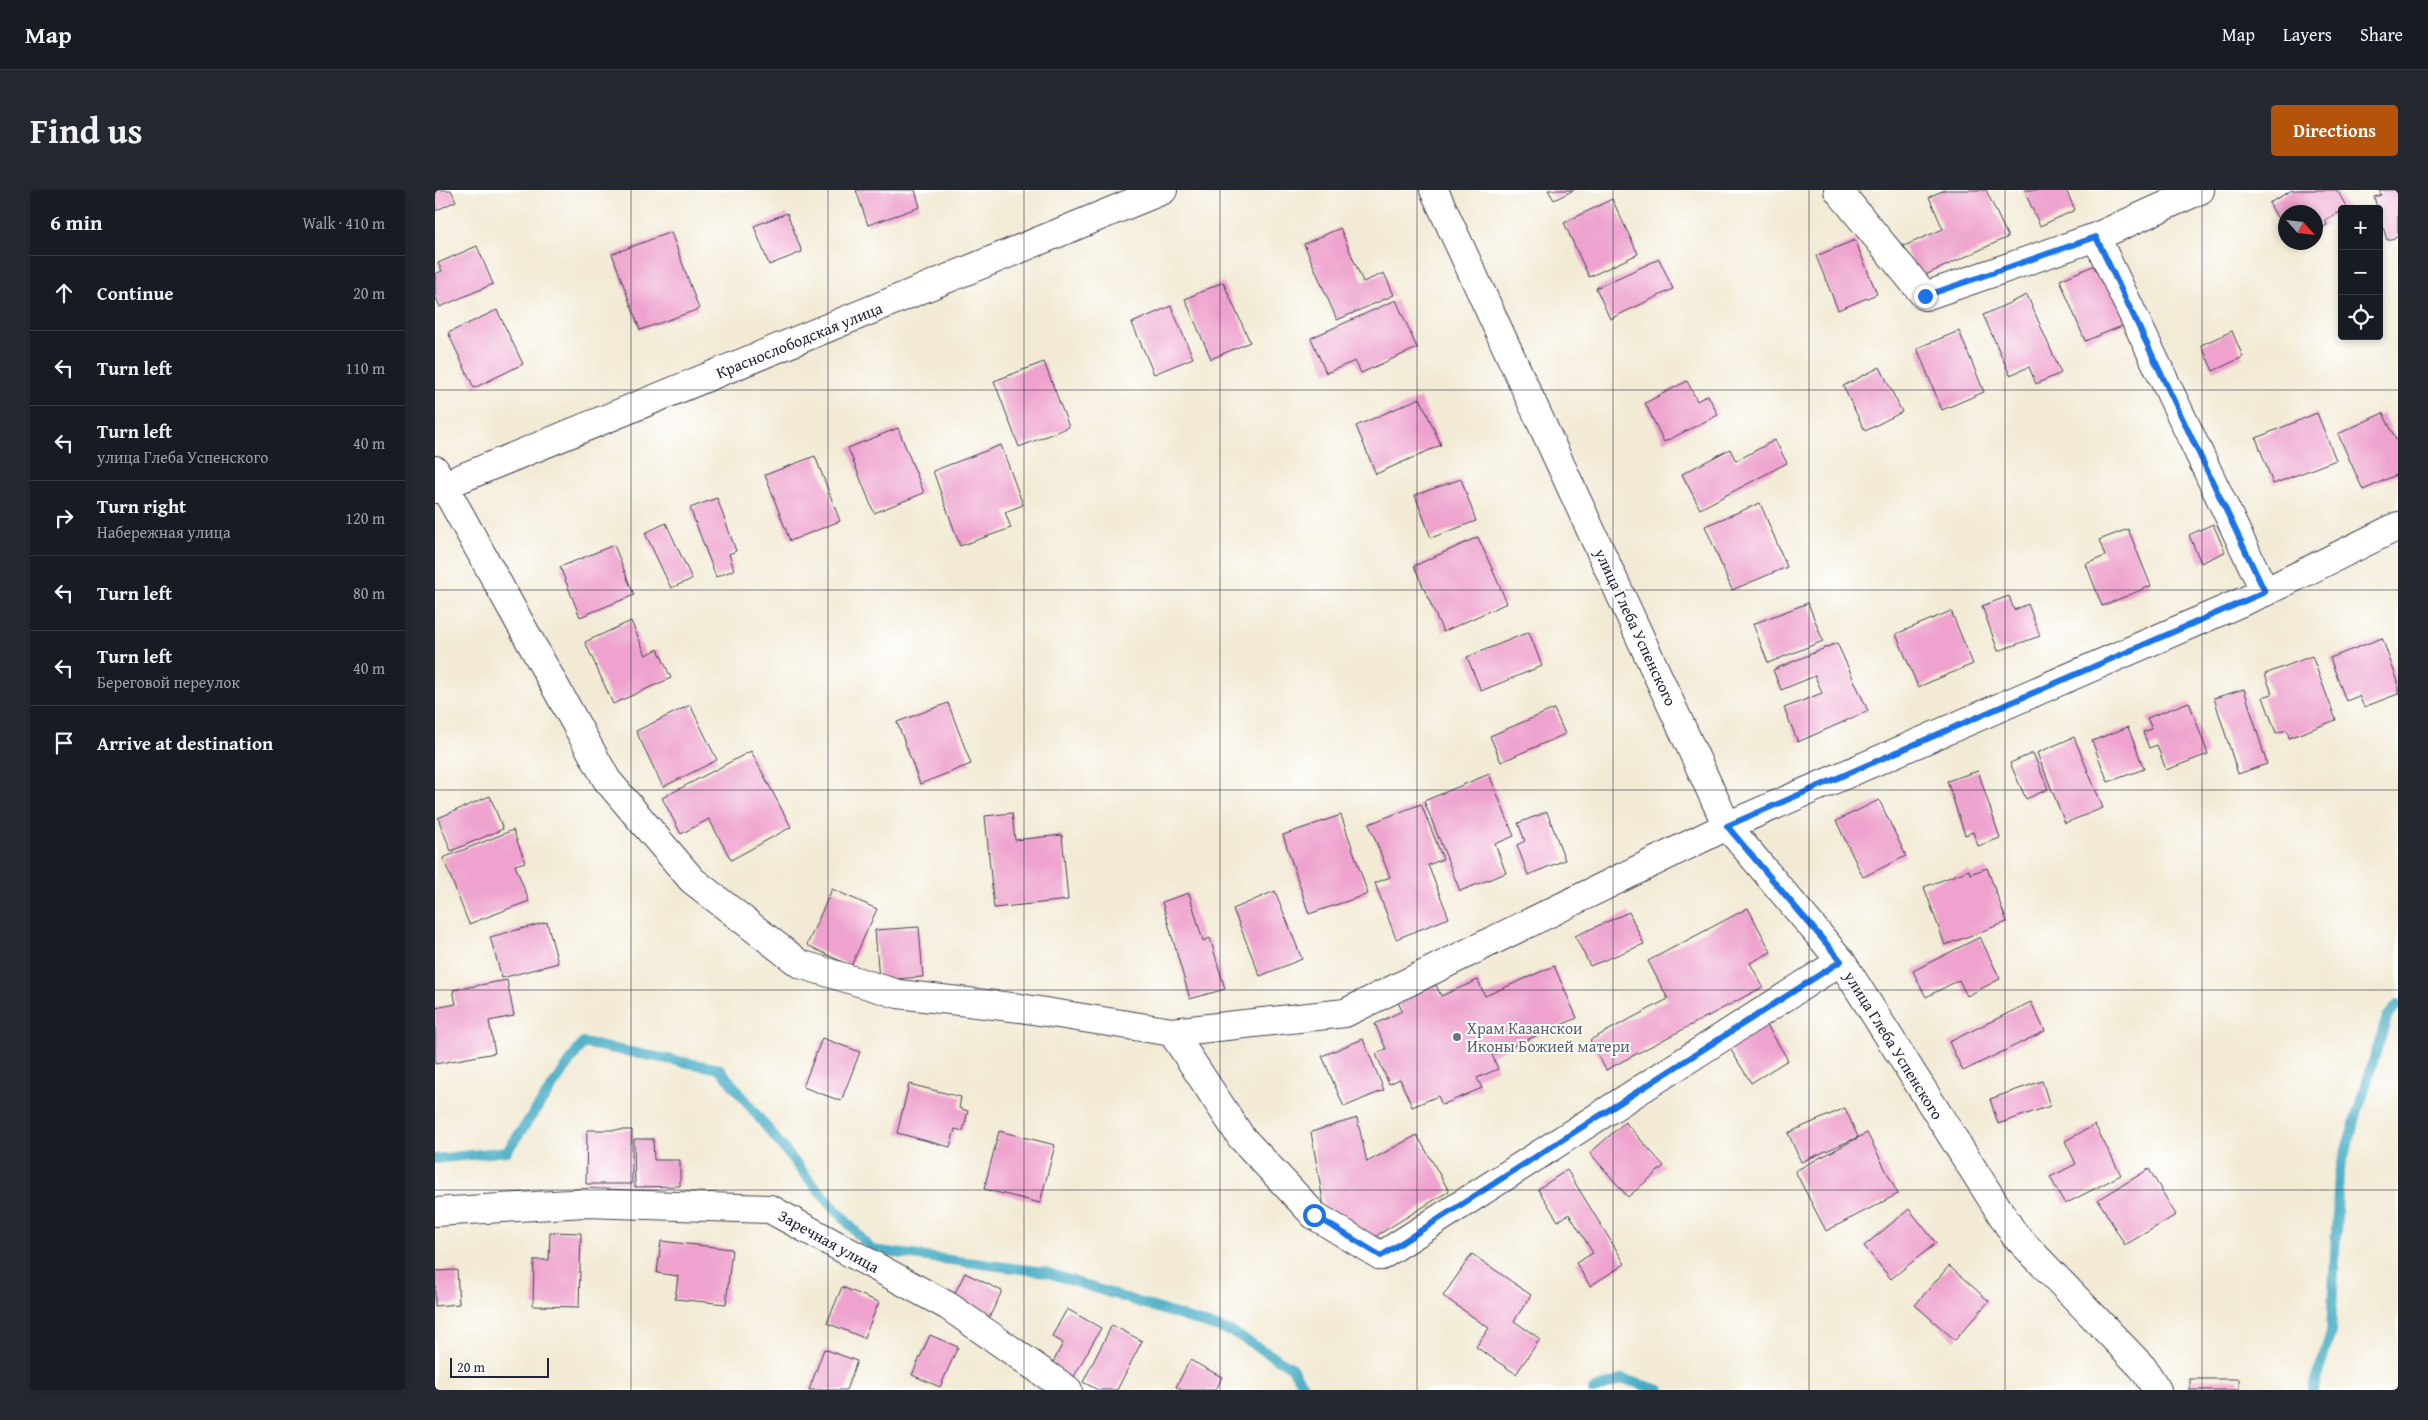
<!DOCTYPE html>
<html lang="en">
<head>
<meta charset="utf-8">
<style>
  :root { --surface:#171b24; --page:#242831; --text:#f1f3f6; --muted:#9ea1a6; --line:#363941; --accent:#b45309 }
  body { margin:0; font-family:"Gentium Book Plus",serif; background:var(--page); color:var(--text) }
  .controls { position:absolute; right:15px; top:15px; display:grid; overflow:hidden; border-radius:5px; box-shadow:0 2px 8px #0003 }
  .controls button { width:45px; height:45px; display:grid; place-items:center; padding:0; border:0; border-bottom:1px solid var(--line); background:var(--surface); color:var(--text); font:25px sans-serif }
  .compass { position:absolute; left:1843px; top:15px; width:45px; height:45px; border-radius:50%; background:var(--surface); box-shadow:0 2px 8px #0003; rotate:117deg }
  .scale { position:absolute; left:15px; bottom:12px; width:99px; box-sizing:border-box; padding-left:5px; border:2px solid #22223b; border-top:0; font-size:14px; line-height:18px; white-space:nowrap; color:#22223b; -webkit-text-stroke:4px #fff; paint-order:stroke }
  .stop { position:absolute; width:15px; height:15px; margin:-11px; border:4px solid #1a73e8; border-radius:50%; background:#fff }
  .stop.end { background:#1a73e8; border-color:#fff; box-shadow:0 1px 5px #0008 }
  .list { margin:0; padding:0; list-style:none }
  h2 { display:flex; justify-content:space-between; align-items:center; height:65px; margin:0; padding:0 20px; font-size:21px }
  h2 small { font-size:16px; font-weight:400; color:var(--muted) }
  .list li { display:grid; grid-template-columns:32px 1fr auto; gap:15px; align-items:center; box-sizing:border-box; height:75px; padding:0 20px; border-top:1px solid var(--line) }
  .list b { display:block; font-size:19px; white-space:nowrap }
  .list p { margin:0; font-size:16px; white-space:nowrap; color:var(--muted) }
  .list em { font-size:16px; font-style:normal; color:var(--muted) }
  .icon { flex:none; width:28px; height:28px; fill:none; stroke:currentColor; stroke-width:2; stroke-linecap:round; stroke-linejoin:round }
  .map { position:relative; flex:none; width:1963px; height:1200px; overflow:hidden; border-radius:5px }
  header { display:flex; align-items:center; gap:30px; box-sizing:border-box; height:70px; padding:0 25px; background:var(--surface); border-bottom:1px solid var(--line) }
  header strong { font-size:24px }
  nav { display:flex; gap:28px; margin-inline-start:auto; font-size:18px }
  .intro { display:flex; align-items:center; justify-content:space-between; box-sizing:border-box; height:120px; padding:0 30px }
  h1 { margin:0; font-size:35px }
  .button { padding:12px 22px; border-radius:5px; background:var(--accent); color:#fff; font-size:18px; font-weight:700 }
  main { display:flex; gap:30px; padding:0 30px }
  aside { flex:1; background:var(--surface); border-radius:5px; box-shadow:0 2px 8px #0003 }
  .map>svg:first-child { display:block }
</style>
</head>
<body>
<header>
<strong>Map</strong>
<nav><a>Map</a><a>Layers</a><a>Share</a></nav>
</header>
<div class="intro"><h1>Find us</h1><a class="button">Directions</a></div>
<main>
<aside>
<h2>6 min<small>Walk · 410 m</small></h2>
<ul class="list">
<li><svg class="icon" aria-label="ahead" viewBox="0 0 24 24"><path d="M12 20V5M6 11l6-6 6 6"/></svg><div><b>Continue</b></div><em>20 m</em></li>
<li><svg class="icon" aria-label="left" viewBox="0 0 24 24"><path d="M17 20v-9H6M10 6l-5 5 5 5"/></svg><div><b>Turn left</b></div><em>110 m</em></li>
<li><svg class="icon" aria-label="left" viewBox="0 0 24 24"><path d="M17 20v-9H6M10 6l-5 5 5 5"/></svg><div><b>Turn left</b><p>улица Глеба Успенского</p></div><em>40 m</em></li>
<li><svg class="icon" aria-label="right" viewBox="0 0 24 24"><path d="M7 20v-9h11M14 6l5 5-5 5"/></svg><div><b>Turn right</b><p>Набережная улица</p></div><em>120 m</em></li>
<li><svg class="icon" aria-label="left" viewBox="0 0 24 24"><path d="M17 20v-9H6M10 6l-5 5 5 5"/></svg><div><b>Turn left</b></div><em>80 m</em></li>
<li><svg class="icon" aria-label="left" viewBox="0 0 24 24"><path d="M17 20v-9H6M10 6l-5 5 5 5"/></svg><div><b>Turn left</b><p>Береговой переулок</p></div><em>40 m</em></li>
<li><svg class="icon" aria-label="arrive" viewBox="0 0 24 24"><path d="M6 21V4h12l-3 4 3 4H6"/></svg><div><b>Arrive at destination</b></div></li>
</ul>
</aside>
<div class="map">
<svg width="1963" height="1200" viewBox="0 0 1963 1200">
  <rect width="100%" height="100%" fill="#fff"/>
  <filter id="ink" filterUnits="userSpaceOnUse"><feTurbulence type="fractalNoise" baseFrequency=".02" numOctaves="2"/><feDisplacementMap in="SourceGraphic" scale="10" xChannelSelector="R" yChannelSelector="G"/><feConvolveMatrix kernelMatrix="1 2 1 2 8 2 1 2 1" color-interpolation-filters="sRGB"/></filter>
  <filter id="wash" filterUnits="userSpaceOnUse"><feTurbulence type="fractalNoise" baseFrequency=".0096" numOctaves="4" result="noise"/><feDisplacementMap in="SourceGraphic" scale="20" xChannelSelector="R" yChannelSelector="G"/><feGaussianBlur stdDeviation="1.12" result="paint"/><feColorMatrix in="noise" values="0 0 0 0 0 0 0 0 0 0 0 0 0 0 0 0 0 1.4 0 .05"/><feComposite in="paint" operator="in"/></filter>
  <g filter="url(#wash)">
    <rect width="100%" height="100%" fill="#f2ead4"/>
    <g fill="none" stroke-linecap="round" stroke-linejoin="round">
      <g stroke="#44abc3" stroke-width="10">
        <polyline points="0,969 72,961 148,853 285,879 370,985 437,1060 610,1082 799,1143 856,1177 871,1200"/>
        <polyline points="1158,1200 1188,1189 1225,1200"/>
        <polyline points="1878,1200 1896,1142 1904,982 1952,827 1963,814"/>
      </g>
    </g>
    <g id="blocks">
      <g fill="#eea2cd">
        <polygon points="0,0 16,0 21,11 0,21"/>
        <polygon points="421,0 480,0 485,17 433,35"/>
        <polygon points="1113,0 1139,0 1119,10"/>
        <polygon points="1509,0 1551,0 1573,47 1484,88 1469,56 1508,39 1494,7"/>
        <polygon points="1589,0 1631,0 1640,20 1605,36"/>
        <polygon points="1857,0 1902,0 1912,18 1907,19 1907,21 1890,30 1892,35 1880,42 1880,22 1850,22 1850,36 1848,38 1834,13"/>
        <polygon points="1944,0 1963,0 1963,47 1952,50 1939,7 1946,5"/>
        <polygon points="1177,9 1203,64 1154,87 1129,33"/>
        <polygon points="352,23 367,62 334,75 319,36"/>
        <polygon points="905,38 928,92 949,83 959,105 902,130 869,54"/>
        <polygon points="236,42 264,119 205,140 177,64"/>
        <polygon points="1420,50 1442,104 1403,120 1381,66"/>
        <polygon points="42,56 58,94 5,117 0,105 0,84 7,81 3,73"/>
        <polygon points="1224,69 1238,99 1175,129 1161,98"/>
        <polygon points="1667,72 1692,134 1650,151 1625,90"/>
        <polygon points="788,92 815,152 776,169 750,109"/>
        <polygon points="1592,105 1626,183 1601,194 1594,177 1575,185 1548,125"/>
        <polygon points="961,110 982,158 926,183 920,171 891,183 876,148"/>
        <polygon points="736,116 758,168 719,184 697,133"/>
        <polygon points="62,120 88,174 39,198 13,143"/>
        <polygon points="1524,141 1549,202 1507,220 1482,158"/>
        <polygon points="1797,141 1808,167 1778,181 1766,155"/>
        <polygon points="609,172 634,237 584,257 559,191"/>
        <polygon points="1445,177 1467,222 1430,241 1408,196"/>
        <polygon points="1252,191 1262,211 1273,205 1283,225 1229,252 1210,213"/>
        <polygon points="985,208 1006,255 941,284 921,236"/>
        <polygon points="1882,223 1901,270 1838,294 1821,248"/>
        <polygon points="1948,223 1963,254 1963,284 1928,300 1903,244"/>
        <polygon points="463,238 489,303 439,323 413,258"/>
        <polygon points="1340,250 1352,273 1265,319 1247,284 1295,259 1301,271"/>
        <polygon points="566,255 588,315 570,322 576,338 525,356 498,281"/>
        <polygon points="380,266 405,331 355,351 330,285"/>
        <polygon points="1026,289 1041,331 996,348 980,305"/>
        <polygon points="282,308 301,361 294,364 299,380 281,387 255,318"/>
        <polygon points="1325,313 1352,377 1297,400 1270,336"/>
        <polygon points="231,333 257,389 236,398 210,343"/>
        <polygon points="1778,334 1790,362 1766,373 1754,345"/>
        <polygon points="1693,339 1716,396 1667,416 1651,374 1670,366 1664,350"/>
        <polygon points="1043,347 1072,413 1008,442 979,376"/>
        <polygon points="179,355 199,405 145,427 125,377"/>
        <polygon points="1574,406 1579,420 1593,414 1605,446 1563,461 1547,416"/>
        <polygon points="1373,413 1388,451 1333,473 1318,434"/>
        <polygon points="1516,421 1538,474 1483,497 1461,444"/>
        <polygon points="196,431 211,465 223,459 236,488 178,514 150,452"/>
        <polygon points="1094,442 1107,476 1046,501 1032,467"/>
        <polygon points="1947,448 1963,492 1963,504 1929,517 1924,506 1911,511 1895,468"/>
        <polygon points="1402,453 1433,521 1363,552 1349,518 1387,503 1380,486 1346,500 1338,480"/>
        <polygon points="1877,466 1901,530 1854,548 1852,540 1841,543 1828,507 1837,504 1830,484"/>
        <polygon points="1809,499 1832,574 1803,584 1779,508"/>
        <polygon points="1754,512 1773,564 1731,580 1722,555 1714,558 1708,542 1717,539 1712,528"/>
        <polygon points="513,513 536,574 485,594 462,532"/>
        <polygon points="255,515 282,570 228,597 201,541"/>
        <polygon points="1119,519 1130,544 1066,572 1055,546"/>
        <polygon points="1693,537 1709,579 1673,592 1657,551"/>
        <polygon points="1639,547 1668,618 1630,633 1602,563"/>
        <polygon points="316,561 356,637 296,670 274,629 246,644 227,608"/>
        <polygon points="1598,563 1613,599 1591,609 1575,573"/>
        <polygon points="1543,581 1565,648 1543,656 1538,642 1530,645 1512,591"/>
        <polygon points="1054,584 1079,646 1060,654 1071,683 1025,701 989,611"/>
        <polygon points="55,606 68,639 16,661 3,628"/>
        <polygon points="1444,610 1471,666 1428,687 1401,631"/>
        <polygon points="986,614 1008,669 993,675 1014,728 961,749 940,693 955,687 934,634"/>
        <polygon points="1112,622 1130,670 1093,685 1082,655 1090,651 1083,633"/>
        <polygon points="577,623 580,650 627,645 633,710 559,718 550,626"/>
        <polygon points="906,625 933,704 874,724 848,645"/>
        <polygon points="78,640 90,672 80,675 94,711 34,734 8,668"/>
        <polygon points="1552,678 1572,732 1510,755 1489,697 1534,680 1535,684"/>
        <polygon points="397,699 442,719 416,776 372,755"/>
        <polygon points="840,701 867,769 825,786 798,719"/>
        <polygon points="754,703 768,751 775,748 790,799 755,809 727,712"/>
        <polygon points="1313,718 1336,762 1315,773 1328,797 1171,880 1155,850 1233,809 1213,771"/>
        <polygon points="1194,722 1209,754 1155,776 1140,746"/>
        <polygon points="112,732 123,773 67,788 55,747"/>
        <polygon points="484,737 488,787 444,790 440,740"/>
        <polygon points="1545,747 1565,789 1532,806 1524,790 1491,807 1478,781"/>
        <polygon points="1119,776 1142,828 1057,865 1063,879 1042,888 1047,898 1007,915 1003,906 977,917 965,889 954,894 941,864 951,859 940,834 967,821 963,812 1001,795 1006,806 1043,790 1050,806"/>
        <polygon points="72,790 79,826 54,831 60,863 0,874 0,818 21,814 18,800"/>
        <polygon points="1596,812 1610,841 1528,881 1514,852"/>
        <polygon points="1330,832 1353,870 1316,893 1293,855"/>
        <polygon points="387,848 425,862 406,911 368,897"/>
        <polygon points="928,849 949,900 909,917 887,866"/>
        <polygon points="1607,891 1615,916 1563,934 1555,909"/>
        <polygon points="474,894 526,907 524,918 533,921 528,941 520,939 515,957 462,943"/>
        <polygon points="1410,918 1423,947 1366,972 1353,943"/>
        <polygon points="922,928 932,972 982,945 1014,1001 936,1049 889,1017 876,942"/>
        <polygon points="1190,932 1229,976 1193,1007 1155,963"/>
        <polygon points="1660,935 1686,985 1630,1014 1615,987 1641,974 1630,951"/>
        <polygon points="152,940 197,940 197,994 151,994"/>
        <polygon points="564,941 620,955 605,1013 549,999"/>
        <polygon points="1432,943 1463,1004 1391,1041 1360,981"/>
        <polygon points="199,949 218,949 219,970 245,970 245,996 200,997"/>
        <polygon points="1714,979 1741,1025 1690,1055 1663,1010"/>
        <polygon points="1132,980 1190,1074 1155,1096 1141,1073 1158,1063 1134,1024 1123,1031 1103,999"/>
        <polygon points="1474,1019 1501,1053 1456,1089 1429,1056"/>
        <polygon points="115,1042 146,1043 144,1117 98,1116 99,1070 114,1070"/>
        <polygon points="226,1051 297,1059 291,1114 240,1109 243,1086 222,1083"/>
        <polygon points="1037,1064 1096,1105 1079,1131 1105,1149 1081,1184 1041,1157 1054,1138 1008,1106"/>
        <polygon points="1514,1076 1554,1111 1520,1150 1480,1115"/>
        <polygon points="22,1080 24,1114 0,1116 0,1081"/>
        <polygon points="530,1083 567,1101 552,1132 515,1113"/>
        <polygon points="407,1097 444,1112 429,1148 392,1133"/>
        <polygon points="632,1119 666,1138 637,1190 615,1178 628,1153 617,1146"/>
        <polygon points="677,1135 707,1151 682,1200 663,1200 648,1192"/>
        <polygon points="495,1145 523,1157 505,1197 477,1185"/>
        <polygon points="389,1159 422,1171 411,1200 374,1200"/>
        <polygon points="755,1170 787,1187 781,1200 747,1200 741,1197"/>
        <rect x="1755" y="1189" width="49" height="11"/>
      </g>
    </g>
  </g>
  <g filter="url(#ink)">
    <use href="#blocks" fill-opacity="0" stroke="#414052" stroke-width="1"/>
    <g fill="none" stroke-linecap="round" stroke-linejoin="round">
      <defs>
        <g id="street">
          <polyline points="999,0 1292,636 1406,771 1579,1044 1708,1178 1722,1200"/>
          <polyline points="1403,0 1490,106 1661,47 1765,0"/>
          <polyline points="1661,47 1830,402"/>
          <polyline points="0,280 172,590 257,690 365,774 463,804 585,818 737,842 806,947 879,1025 946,1066 1406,771"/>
          <polyline points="0,299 728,0"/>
          <polyline points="737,842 910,823 1292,636 1830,402 1963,336"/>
          <polyline points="0,1022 150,1013 335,1019 513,1116 633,1200"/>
        </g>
      </defs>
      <use href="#street" stroke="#414052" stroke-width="30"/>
      <use href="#street" stroke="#fff" stroke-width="28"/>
    </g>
  </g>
  <g fill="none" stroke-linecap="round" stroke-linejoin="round" filter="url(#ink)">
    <polyline stroke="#1a73e8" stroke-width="6" points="879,1025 946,1066 1406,771 1292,636 1830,402 1661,47 1490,106"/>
  </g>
  <path fill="none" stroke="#22223b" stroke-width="1" stroke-opacity="0.55" d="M196 0V1200M393 0V1200M589 0V1200M785 0V1200M982 0V1200M1178 0V1200M1374 0V1200M1570 0V1200M1767 0V1200M0 200H1963M0 400H1963M0 600H1963M0 800H1963M0 1000H1963"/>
  <circle fill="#6b7280" stroke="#fff" stroke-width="2" cx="1022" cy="847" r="5"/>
  <g text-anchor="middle" stroke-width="4" stroke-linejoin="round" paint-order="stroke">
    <g font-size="16" fill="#22223b" stroke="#fff">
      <text transform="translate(364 150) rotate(-22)" y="6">Краснослободская улица</text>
      <text transform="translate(1201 437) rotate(65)" y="6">улица Глеба Успенского</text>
      <text transform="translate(1459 855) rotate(58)" y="6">улица Глеба Успенского</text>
      <text transform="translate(394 1051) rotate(29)" y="6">Заречная улица</text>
    </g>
    <g font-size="16" fill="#5b616d" stroke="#fff" text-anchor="start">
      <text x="1032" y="844">Храм Казанскои<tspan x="1032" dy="18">Иконы Божией матери</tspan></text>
    </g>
  </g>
</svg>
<div class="controls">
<button>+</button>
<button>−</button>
<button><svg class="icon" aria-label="locate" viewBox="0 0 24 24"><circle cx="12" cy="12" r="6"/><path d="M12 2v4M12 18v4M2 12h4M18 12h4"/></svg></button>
</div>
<svg class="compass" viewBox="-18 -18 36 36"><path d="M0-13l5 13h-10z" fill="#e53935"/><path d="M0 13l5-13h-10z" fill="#9ea1a6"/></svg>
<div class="scale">20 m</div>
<div class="stop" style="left:879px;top:1025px"></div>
<div class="stop end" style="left:1490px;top:106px"></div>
</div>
</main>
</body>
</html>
